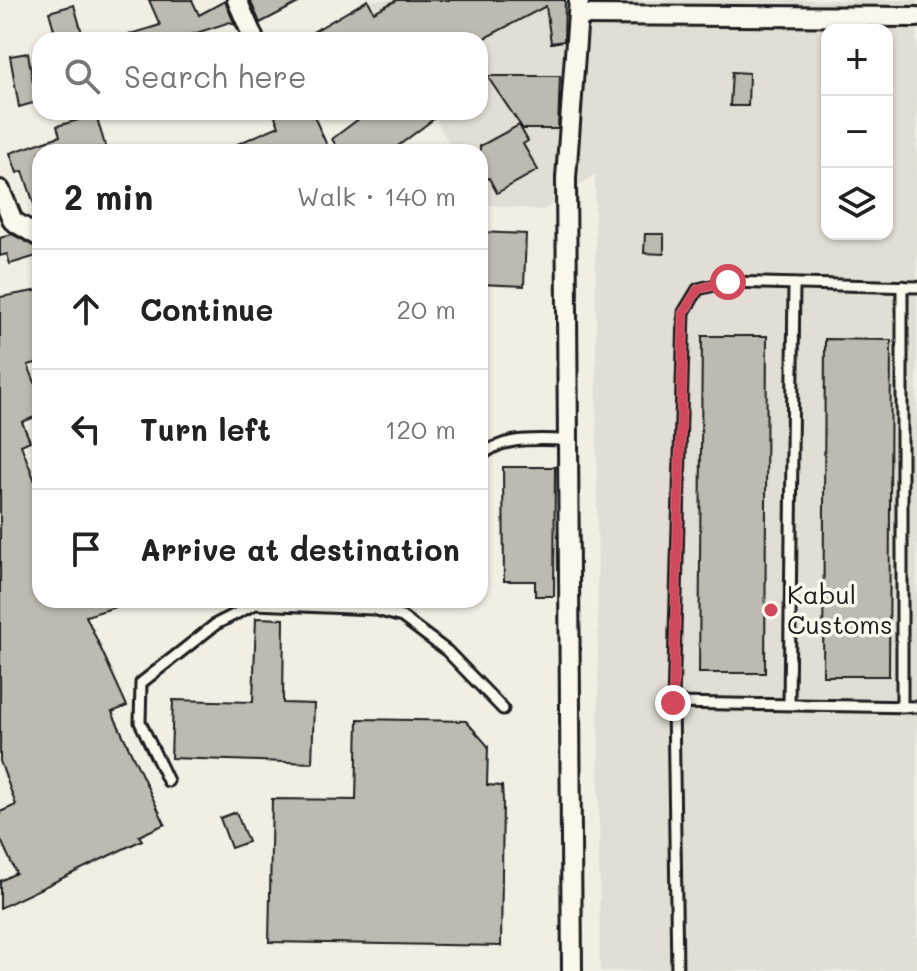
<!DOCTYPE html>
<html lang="en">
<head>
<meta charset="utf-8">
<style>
  :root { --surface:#fff; --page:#f6f6f6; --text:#222; --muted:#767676; --line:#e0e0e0 }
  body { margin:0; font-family:Mali,sans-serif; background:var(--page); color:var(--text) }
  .controls { position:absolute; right:24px; top:24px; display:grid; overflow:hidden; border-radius:16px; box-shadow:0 2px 6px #0004 }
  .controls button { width:72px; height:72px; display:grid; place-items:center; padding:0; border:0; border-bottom:2px solid var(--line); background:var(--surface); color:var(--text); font:40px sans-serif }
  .stop { position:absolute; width:24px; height:24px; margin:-18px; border:6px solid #d1495b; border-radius:50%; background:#fff }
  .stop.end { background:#d1495b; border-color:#fff; box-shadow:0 2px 8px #0008 }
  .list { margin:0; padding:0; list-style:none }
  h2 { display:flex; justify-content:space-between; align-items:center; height:104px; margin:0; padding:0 32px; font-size:34px }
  h2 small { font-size:26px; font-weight:400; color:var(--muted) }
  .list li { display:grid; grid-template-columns:52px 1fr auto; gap:24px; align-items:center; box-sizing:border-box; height:120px; padding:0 32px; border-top:2px solid var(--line) }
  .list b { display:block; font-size:30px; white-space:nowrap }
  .list em { font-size:26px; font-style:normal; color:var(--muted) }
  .icon { flex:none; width:44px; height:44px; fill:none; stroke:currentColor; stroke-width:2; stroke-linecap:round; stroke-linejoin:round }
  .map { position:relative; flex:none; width:917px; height:971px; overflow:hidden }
  .search { position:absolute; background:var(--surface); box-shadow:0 2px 6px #0004; left:32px; top:32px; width:456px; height:88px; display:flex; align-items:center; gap:20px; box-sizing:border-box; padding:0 28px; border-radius:24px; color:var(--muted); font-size:30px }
  .panel { position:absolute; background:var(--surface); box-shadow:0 2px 6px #0004; left:32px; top:144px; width:456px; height:464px; border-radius:24px }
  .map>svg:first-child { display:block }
</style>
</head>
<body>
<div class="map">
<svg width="917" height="971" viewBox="0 0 917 971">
  <rect width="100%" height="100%" fill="#f2eee4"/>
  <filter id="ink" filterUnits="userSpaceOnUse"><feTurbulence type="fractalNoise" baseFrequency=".0125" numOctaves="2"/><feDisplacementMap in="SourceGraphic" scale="16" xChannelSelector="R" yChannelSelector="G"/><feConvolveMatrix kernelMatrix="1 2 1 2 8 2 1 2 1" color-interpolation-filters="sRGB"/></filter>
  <g filter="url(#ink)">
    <path fill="#e2ded5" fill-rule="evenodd" d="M371 0H917V971H600L595 174 543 210 481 204 480 152H453L432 112H480V40H393ZM827 30H887V234H827Z"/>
    <g fill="#bdbab1" stroke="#1c1c1c" stroke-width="2">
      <polygon points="149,0 192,0 199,15 225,1 235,25 230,22 175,40 125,40 124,36 160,25"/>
      <polygon points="250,0 304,0 260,23"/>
      <polygon points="368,0 374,12 397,0 565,0 564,41 551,43 546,6 481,40 299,40"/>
      <polygon points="74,5 84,40 57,40 49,12"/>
      <polygon points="28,53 33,82 40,80 40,101 19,107 10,56"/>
      <polygon points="732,72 749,73 748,106 730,106"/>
      <polygon points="487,76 560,76 558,129 523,129"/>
      <polygon points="273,112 312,112 330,152 219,152 279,126"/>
      <polygon points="368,112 443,112 390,152 340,152 332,139"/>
      <polygon points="96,115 107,152 40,152 37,213 23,171 17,173 10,153 60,136 57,126"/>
      <polygon points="519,125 528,141 523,144 538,170 497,193 489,178 480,183 480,146"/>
      <polygon points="480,232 526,234 524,286 480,284"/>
      <polygon points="12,234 40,249 40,255 10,264 7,254 0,256 0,238"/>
      <polygon points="645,234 664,234 664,254 644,253"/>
      <polygon points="40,290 40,362 28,365 40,395 40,415 22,422 30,441 21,445 40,494 40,600 121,600 122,605 86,616 127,706 112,712 165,824 139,836 142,840 0,908 0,881 16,873 0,838 0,812 16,805 0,761 0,297"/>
      <polygon points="702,336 767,336 765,673 699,673"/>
      <polygon points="825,339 891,340 889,676 823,676"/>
      <polygon points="503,467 555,467 554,596 535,596 535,581 504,581"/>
      <polygon points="256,618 284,619 283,703 314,704 312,763 171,758 173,700 253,702"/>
      <polygon points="358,719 466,721 488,746 487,785 502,786 503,801 501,946 269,942 272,799 356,800"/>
      <polygon points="236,812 248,842 231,848 220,818"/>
    </g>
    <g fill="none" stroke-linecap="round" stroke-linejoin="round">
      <defs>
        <g id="lane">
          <polyline points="902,286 902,707"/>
          <path d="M480 457C503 435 537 440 568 440"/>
          <polyline points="673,703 917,707"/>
          <polyline points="789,704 794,284"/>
          <polyline points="168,781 140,722 141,683 216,624 255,604 373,609 402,617 447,651 503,709"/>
          <polyline points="677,971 673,703 684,312 698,289 728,282 917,287"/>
        </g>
        <g id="street">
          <polyline points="237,0 253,37"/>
          <polyline points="579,15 917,17"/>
          <polyline points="0,190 13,221 40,237"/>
          <polyline points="572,971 566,178 579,0"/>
        </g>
      </defs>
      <use href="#lane" stroke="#1c1c1c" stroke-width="15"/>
      <use href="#street" stroke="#1c1c1c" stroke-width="24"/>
      <use href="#lane" stroke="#fbf7ec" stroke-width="9"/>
      <use href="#street" stroke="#fbf7ec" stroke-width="18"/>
    </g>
  </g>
  <g fill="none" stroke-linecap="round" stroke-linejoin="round" filter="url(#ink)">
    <polyline stroke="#d1495b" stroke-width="10" points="673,703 684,312 698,289 728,282"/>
  </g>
  <circle fill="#d1495b" stroke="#fbf7ec" stroke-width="3" cx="771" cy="610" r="8"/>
  <g text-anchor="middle" stroke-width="7" stroke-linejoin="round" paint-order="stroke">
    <g font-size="26" fill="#1c1c1c" stroke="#fbf7ec" text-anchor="start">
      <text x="787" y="604">Kabul<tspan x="787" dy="30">Customs</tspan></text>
    </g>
  </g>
</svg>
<div class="controls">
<button>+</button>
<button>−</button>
<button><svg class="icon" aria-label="layers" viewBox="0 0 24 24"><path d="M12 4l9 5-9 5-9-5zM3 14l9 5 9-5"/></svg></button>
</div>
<div class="stop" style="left:728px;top:282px"></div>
<div class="stop end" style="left:673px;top:703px"></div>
<div class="search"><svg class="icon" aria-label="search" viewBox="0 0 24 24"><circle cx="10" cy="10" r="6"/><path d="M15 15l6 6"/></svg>Search here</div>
<section class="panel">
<h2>2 min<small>Walk · 140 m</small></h2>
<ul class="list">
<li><svg class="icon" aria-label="ahead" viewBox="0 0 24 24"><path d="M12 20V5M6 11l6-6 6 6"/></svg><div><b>Continue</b></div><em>20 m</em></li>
<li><svg class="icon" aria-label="left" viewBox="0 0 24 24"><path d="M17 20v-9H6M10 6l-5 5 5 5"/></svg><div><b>Turn left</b></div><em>120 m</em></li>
<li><svg class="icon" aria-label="arrive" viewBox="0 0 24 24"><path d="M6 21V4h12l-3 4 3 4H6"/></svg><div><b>Arrive at destination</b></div></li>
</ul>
</section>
</div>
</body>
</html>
